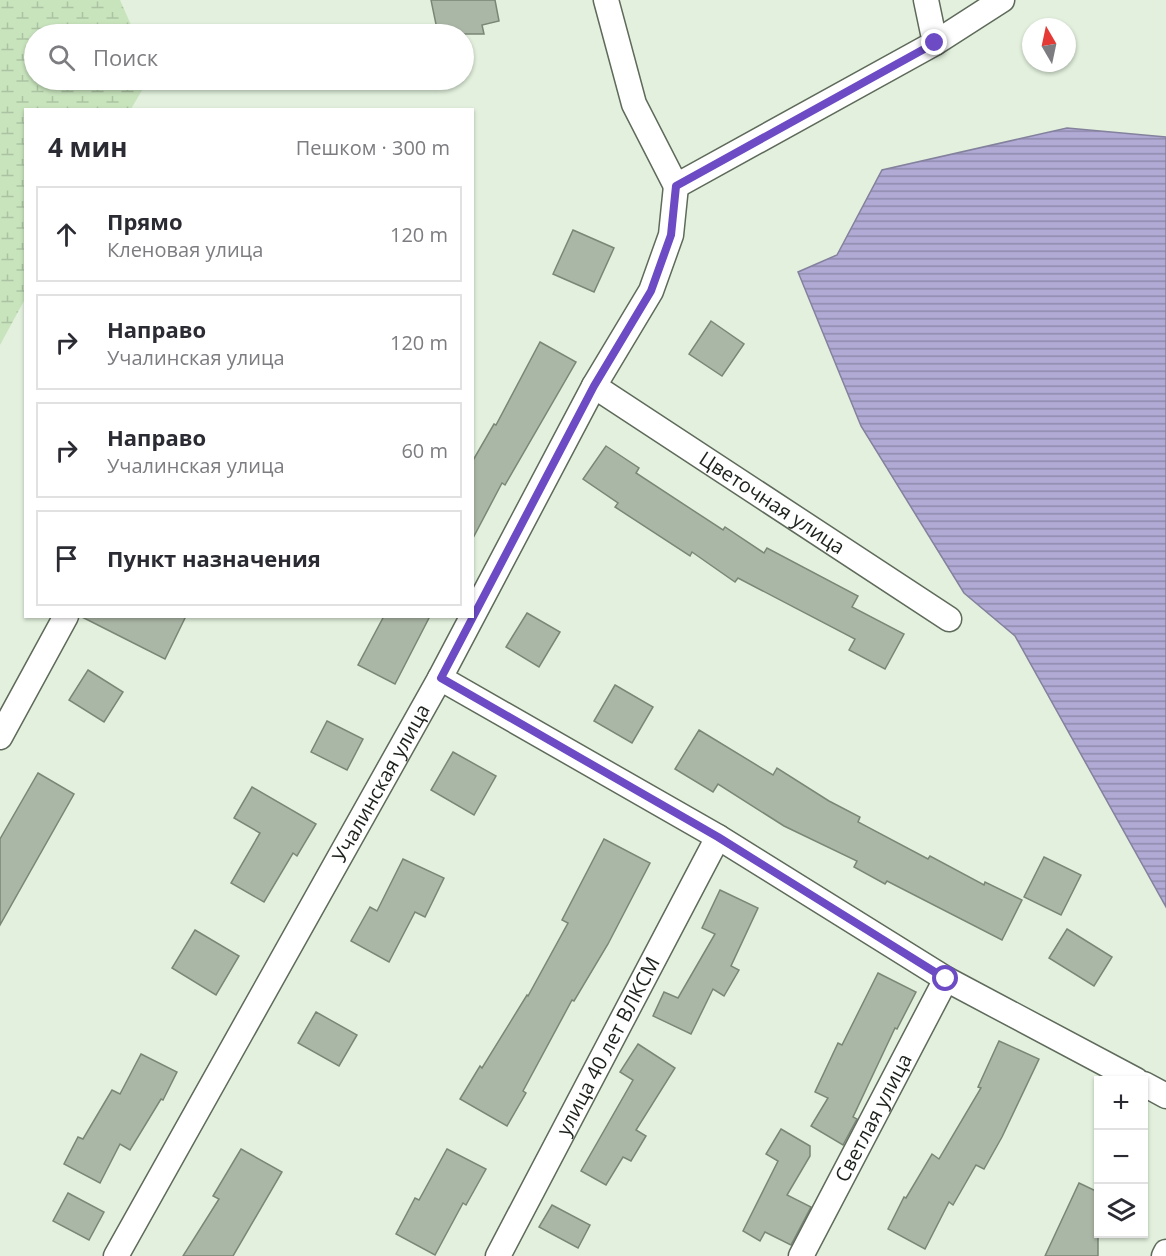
<!DOCTYPE html>
<html lang="ru">
<head>
<meta charset="utf-8">
<style>
  :root { --surface:#fff; --page:#f7f7f7; --text:#2b2b33; --muted:#7c7c81; --line:#e1e1e2 }
  body { margin:0; font-family:"Open Sans",sans-serif; background:var(--page); color:var(--text) }
  .controls { position:absolute; right:18px; bottom:18px; display:grid; overflow:hidden; border-radius:0px; box-shadow:0 2px 4px #0004 }
  .controls button { width:54px; height:54px; display:grid; place-items:center; padding:0; border:0; border-bottom:2px solid var(--line); background:var(--surface); color:var(--text); font:30px sans-serif }
  .compass { position:absolute; left:1022px; top:18px; width:54px; height:54px; border-radius:50%; background:var(--surface); box-shadow:0 2px 4px #0004; rotate:351deg }
  .stop { position:absolute; width:18px; height:18px; margin:-14px; border:4px solid #6c4bc4; border-radius:50%; background:#fff }
  .stop.end { background:#6c4bc4; border-color:#fff; box-shadow:0 2px 6px #0008 }
  .list { margin:0; padding:0; list-style:none }
  h2 { display:flex; justify-content:space-between; align-items:center; height:78px; margin:0; padding:0 24px; font-size:26px }
  h2 small { font-size:20px; font-weight:400; color:var(--muted) }
  .list li { display:grid; grid-template-columns:39px 1fr auto; gap:18px; align-items:center; box-sizing:border-box; height:96px; margin:0 12px 12px; padding:0 12px; border:2px solid var(--line); border-radius:0px }
  .list b { display:block; font-size:22px; white-space:nowrap }
  .list p { margin:0; font-size:20px; white-space:nowrap; color:var(--muted) }
  .list em { font-size:20px; font-style:normal; color:var(--muted) }
  .icon { flex:none; width:33px; height:33px; fill:none; stroke:currentColor; stroke-width:2; stroke-linecap:round; stroke-linejoin:round }
  .map { position:relative; flex:none; width:1166px; height:1256px; overflow:hidden }
  .search { position:absolute; background:var(--surface); box-shadow:0 2px 4px #0004; left:24px; top:24px; width:450px; height:66px; display:flex; align-items:center; gap:15px; box-sizing:border-box; padding:0 21px; border-radius:33px; color:var(--muted); font-size:22px }
  .panel { position:absolute; background:var(--surface); box-shadow:0 2px 4px #0004; left:24px; top:108px; width:450px; height:510px; border-radius:0px }
  .map>svg:first-child { display:block }
</style>
</head>
<body>
<div class="map">
<svg width="1166" height="1256" viewBox="0 0 1166 1256">
  <defs>
    <pattern id="wetland-marsh" width="20" height="14" patternUnits="userSpaceOnUse" patternTransform="scale(1.5)"><rect width="20" height="14" fill="#c8e4bd"/><path d="M1 5h8M5 5V1M11 12h8M15 12V8" fill="none" stroke="#abc3a2"/></pattern>
    <pattern id="water-rules" width="6" height="5" patternUnits="userSpaceOnUse" patternTransform="scale(1.5)"><rect width="6" height="5" fill="#b0aad5"/><path d="M0 2.5h6" fill="none" stroke="#8e8aac"/></pattern>
  </defs>
  <rect width="100%" height="100%" fill="#e2f0dd"/>
  <polygon fill="url(#wetland-marsh)" points="0,0 120,0 135,34 34,34 34,80 148,80 131,109 26,110 25,299 0,345"/>
  <polygon fill="url(#water-rules)" stroke="#84819d" stroke-width="1.5" points="1067,128 1166,137 1166,907 1015,636 964,593 861,426 798,272 837,255 882,170"/>
  <g fill="#abb7a6" stroke="#7b8776" stroke-width="1.5">
    <polygon points="431,0 495,0 499,21 482,25 484,34 438,34"/>
    <polygon points="573,230 614,248 594,292 553,274"/>
    <polygon points="711,321 744,344 722,376 689,354"/>
    <polygon points="540,342 576,362 505,485 502,483 472,540 472,462 494,424 496,425"/>
    <polygon points="606,446 639,468 636,473 723,530 725,527 764,553 767,548 858,596 852,607 904,634 885,669 849,650 855,639 738,578 735,582 692,552 690,556 615,507 618,503 583,479"/>
    <polygon points="527,613 560,632 539,667 506,647"/>
    <polygon points="80,616 186,616 165,659"/>
    <polygon points="384,616 430,616 395,684 358,665"/>
    <polygon points="88,670 123,692 104,722 69,700"/>
    <polygon points="615,685 653,707 632,743 594,721"/>
    <polygon points="327,721 363,739 347,770 311,752"/>
    <polygon points="699,730 773,775 777,768 829,801 860,817 858,822 928,859 930,856 984,885 985,882 1022,900 1002,940 887,881 885,884 854,867 857,861 784,826 718,784 713,792 675,769"/>
    <polygon points="453,752 496,776 474,815 431,790"/>
    <polygon points="38,773 74,794 0,925 0,839"/>
    <polygon points="252,787 316,824 297,856 293,853 264,902 231,883 260,833 234,818"/>
    <polygon points="604,839 650,863 608,944 574,1001 572,1000 523,1091 526,1093 507,1126 460,1099 480,1066 482,1068 527,995 528,996 568,923 562,920"/>
    <polygon points="1044,857 1081,875 1061,915 1024,897"/>
    <polygon points="403,859 444,878 425,917 415,912 389,962 351,941 370,907 377,911"/>
    <polygon points="720,890 758,908 731,966 739,970 724,996 713,989 691,1034 653,1016 664,992 678,998 715,934 702,928"/>
    <polygon points="1067,929 1112,957 1094,986 1049,958"/>
    <polygon points="195,930 239,956 216,995 172,968"/>
    <polygon points="878,973 916,992 897,1029 895,1028 853,1117 857,1119 843,1145 811,1126 828,1098 815,1092 838,1043 842,1045"/>
    <polygon points="316,1012 357,1035 339,1066 298,1043"/>
    <polygon points="999,1041 1039,1059 1002,1137 984,1169 976,1165 953,1205 949,1202 925,1249 888,1229 904,1197 906,1198 932,1154 939,1159 981,1088 978,1087"/>
    <polygon points="638,1044 675,1068 636,1130 646,1136 631,1161 623,1157 606,1185 581,1171 633,1080 620,1072"/>
    <polygon points="141,1054 177,1072 163,1100 161,1099 130,1150 120,1144 100,1183 64,1164 78,1137 83,1139 112,1090 120,1094"/>
    <polygon points="781,1129 810,1146 810,1156 787,1195 811,1207 791,1245 765,1232 760,1241 743,1231 778,1161 766,1154"/>
    <polygon points="241,1149 282,1172 233,1256 183,1256 219,1199 213,1196"/>
    <polygon points="447,1149 486,1169 466,1205 463,1203 435,1255 396,1234 415,1198 419,1200"/>
    <polygon points="1079,1183 1098,1192 1098,1256 1045,1256"/>
    <polygon points="68,1193 104,1212 89,1240 53,1221"/>
    <polygon points="552,1205 590,1225 578,1248 539,1227"/>
  </g>
  <g fill="none" stroke-linecap="round" stroke-linejoin="round">
    <defs>
      <g id="minor">
        <polyline points="606,0 634,104 676,186"/>
        <polyline points="935,43 1002,0"/>
        <polyline points="676,186 935,43 926,0"/>
        <path id="s1" d="M594 386 949 619"/>
        <polyline points="440,678 718,837 946,979 1136,1080"/>
        <polyline points="0,737 66,616"/>
        <polyline points="1144,1084 1166,1096"/>
        <path id="s2" d="M116 1256 440 678 594 386 651 291 671 235 676 186"/>
        <path id="s3" d="M498 1256 718 837"/>
        <path id="s4" d="M801 1256 946 979"/>
        <polyline points="1164,1256 1166,1252"/>
      </g>
    </defs>
    <use href="#minor" stroke="#5e6a5a" stroke-width="27"/>
    <use href="#minor" stroke="#fff" stroke-width="24"/>
  </g>
  <g fill="none" stroke-linecap="round" stroke-linejoin="round">
    <polyline stroke="#6c4bc4" stroke-width="8" points="935,43 676,186 671,235 651,291 594,386 441,678 718,837 946,979"/>
  </g>
  <g text-anchor="middle" stroke-width="5" stroke-linejoin="round" paint-order="stroke">
    <g font-size="20" fill="#1c211b" stroke="#fff">
      <text dy="7" stroke="none"><textPath href="#s1" startOffset="213">Цветочная улица</textPath></text>
      <text dy="7" stroke="none"><textPath href="#s2" startOffset="542">Учалинская улица</textPath></text>
      <text dy="7" stroke="none"><textPath href="#s3" startOffset="237">улица 40 лет ВЛКСМ</textPath></text>
      <text dy="7" stroke="none"><textPath href="#s4" startOffset="156">Светлая улица</textPath></text>
    </g>
  </g>
</svg>
<div class="controls">
<button>+</button>
<button>−</button>
<button><svg class="icon" aria-label="layers" viewBox="0 0 24 24"><path d="M12 4l9 5-9 5-9-5zM3 14l9 5 9-5"/></svg></button>
</div>
<svg class="compass" viewBox="-18 -18 36 36"><path d="M0-13l5 13h-10z" fill="#e53935"/><path d="M0 13l5-13h-10z" fill="#7c7c81"/></svg>
<div class="stop" style="left:946px;top:979px"></div>
<div class="stop end" style="left:935px;top:43px"></div>
<div class="search"><svg class="icon" aria-label="search" viewBox="0 0 24 24"><circle cx="10" cy="10" r="6"/><path d="M15 15l6 6"/></svg>Поиск</div>
<section class="panel">
<h2>4 мин<small>Пешком · 300 m</small></h2>
<ul class="list">
<li><svg class="icon" aria-label="ahead" viewBox="0 0 24 24"><path d="M12 20V5M6 11l6-6 6 6"/></svg><div><b>Прямо</b><p>Кленовая улица</p></div><em>120 m</em></li>
<li><svg class="icon" aria-label="right" viewBox="0 0 24 24"><path d="M7 20v-9h11M14 6l5 5-5 5"/></svg><div><b>Направо</b><p>Учалинская улица</p></div><em>120 m</em></li>
<li><svg class="icon" aria-label="right" viewBox="0 0 24 24"><path d="M7 20v-9h11M14 6l5 5-5 5"/></svg><div><b>Направо</b><p>Учалинская улица</p></div><em>60 m</em></li>
<li><svg class="icon" aria-label="arrive" viewBox="0 0 24 24"><path d="M6 21V4h12l-3 4 3 4H6"/></svg><div><b>Пункт назначения</b></div></li>
</ul>
</section>
</div>
</body>
</html>
